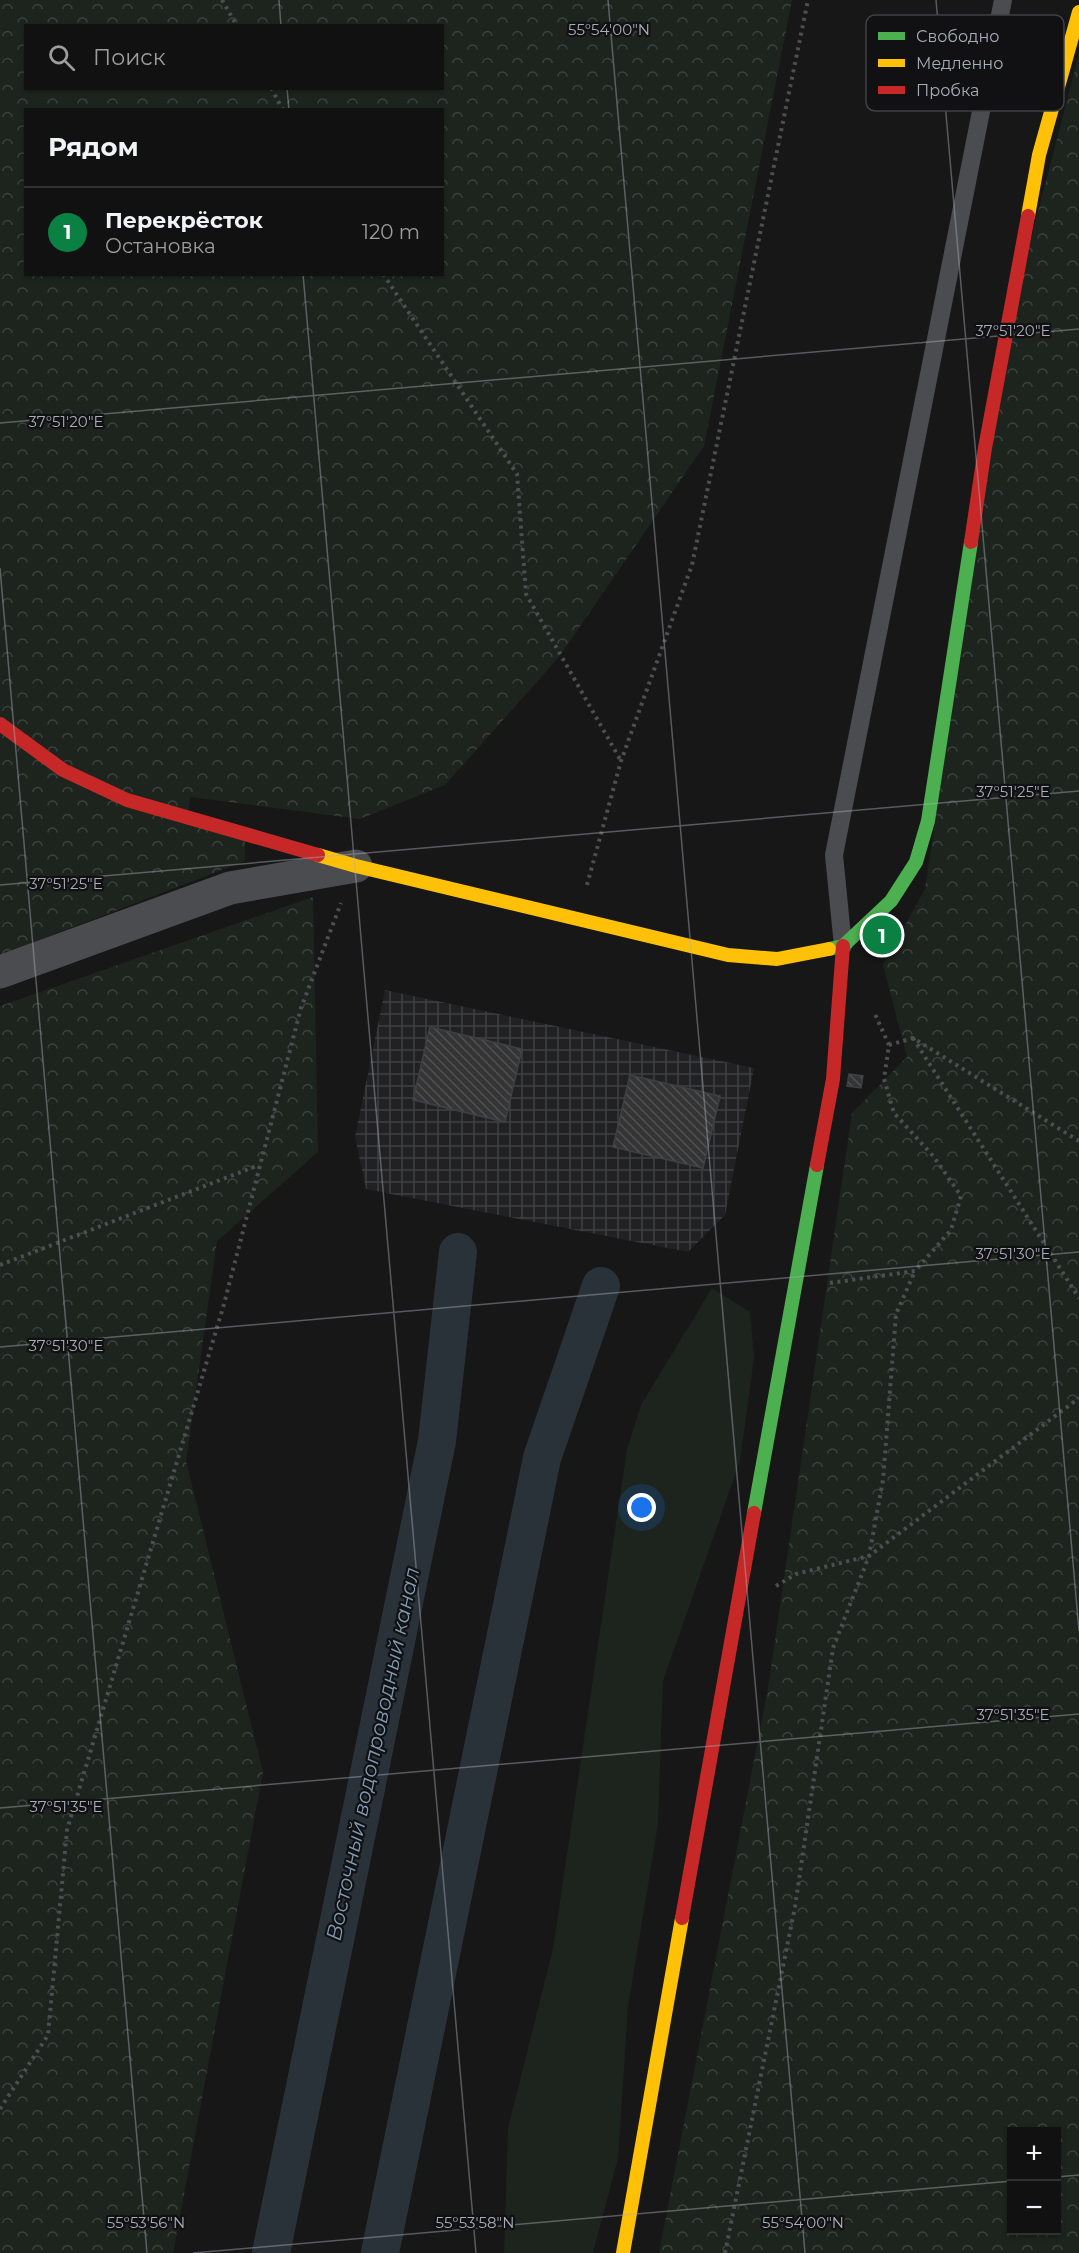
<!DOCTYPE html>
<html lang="ru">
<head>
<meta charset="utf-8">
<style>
  :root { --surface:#111; --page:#1a1a1a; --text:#f1f3f6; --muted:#9c9d9f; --line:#303131; --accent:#0b8043 }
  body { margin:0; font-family:Montserrat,sans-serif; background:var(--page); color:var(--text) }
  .controls { position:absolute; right:18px; bottom:18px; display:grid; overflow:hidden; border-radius:0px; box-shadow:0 2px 4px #0004 }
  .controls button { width:54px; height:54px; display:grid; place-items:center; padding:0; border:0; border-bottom:2px solid var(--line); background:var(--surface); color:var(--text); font:30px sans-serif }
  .you { position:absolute; left:642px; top:1508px; width:21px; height:21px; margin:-15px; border:4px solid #fff; border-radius:50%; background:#1a73e8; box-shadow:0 0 0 9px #1a73e833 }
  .badge { display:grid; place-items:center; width:39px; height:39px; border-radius:50%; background:var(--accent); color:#fff; font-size:20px; font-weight:700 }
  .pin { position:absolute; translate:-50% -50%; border:3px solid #fff; box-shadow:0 2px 6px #0006 }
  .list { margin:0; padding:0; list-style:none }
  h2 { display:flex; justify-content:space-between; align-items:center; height:78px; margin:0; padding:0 24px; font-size:26px }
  h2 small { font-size:20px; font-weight:400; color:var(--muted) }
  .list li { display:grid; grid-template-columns:39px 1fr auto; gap:18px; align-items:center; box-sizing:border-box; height:90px; padding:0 24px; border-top:2px solid var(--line) }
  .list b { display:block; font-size:22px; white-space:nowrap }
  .list p { margin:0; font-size:20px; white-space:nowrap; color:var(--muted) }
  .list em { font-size:20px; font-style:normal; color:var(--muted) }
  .icon { flex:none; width:33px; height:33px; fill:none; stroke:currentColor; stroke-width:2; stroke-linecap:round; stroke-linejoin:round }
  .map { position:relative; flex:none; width:1079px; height:2253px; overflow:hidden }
  .search { position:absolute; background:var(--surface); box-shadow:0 2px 4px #0004; left:24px; top:24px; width:420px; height:66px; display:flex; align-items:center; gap:15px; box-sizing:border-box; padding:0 21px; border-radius:0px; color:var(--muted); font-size:22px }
  .panel { position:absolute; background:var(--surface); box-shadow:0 2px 4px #0004; left:24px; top:108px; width:420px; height:168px; border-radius:0px }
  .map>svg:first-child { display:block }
</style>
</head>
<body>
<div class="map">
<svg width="1079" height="2253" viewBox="0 0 1079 2253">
  <defs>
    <pattern id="industrial-grid" width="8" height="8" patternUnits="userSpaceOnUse" patternTransform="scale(1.5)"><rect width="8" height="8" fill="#212123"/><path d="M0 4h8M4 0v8" fill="none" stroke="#3e3f41"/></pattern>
    <pattern id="forest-crowns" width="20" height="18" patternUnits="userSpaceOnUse" patternTransform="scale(1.5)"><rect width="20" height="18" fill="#1d241e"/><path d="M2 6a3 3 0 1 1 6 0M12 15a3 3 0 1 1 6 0" fill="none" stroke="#3b413d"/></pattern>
    <pattern id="building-back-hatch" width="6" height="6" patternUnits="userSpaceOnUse" patternTransform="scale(1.5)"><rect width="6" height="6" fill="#353536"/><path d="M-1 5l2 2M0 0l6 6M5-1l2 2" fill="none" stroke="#4f5051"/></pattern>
  </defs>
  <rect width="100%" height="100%" fill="#171717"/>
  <polygon fill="url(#industrial-grid)" points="385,990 754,1068 725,1215 688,1252 366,1189 355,1137"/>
  <polygon fill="#1d241e" points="712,1288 750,1312 754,1358 740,1461 663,1681 658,1824 628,2007 618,2158 593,2253 504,2253 508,2128 553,1949 627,1449 641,1405"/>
  <g fill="url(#forest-crowns)" fill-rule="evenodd">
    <path d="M0 0H792L704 446 559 657 445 785 360 819 190 797 187 823 245 841V861L0 955ZM26 26H442V88H26ZM26 110H442V274H26Z"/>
    <path d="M1079 54V2253H659L768 1688 852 1113 907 1057 883 965 925 889 1012 312ZM1012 2132H1056V2230H1012Z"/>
    <polygon points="313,897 318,1152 217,1241 186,1461 263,1772 173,2253 0,2253 0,1006"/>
  </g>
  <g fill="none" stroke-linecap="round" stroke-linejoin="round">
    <g stroke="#2a3239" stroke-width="38">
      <polyline points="271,2253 437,1441 458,1252"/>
      <polyline points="380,2253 542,1458 601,1286"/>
    </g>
  </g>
  <g fill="url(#building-back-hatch)" stroke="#3f4043" stroke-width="1.5">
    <polygon points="430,1027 522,1049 505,1122 413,1100"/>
    <polygon points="849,1074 863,1076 861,1088 847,1086"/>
    <polygon points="630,1075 720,1096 703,1168 613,1147"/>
  </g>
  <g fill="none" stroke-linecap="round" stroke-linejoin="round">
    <g stroke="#4d4e52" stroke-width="4" stroke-dasharray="3 4.5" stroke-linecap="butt">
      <polyline points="222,0 237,26"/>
      <polyline points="271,88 283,110"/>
      <polyline points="383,274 517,474 526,594 621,761"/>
      <polyline points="587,885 621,761 692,565 808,0"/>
      <polyline points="913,1038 1079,1298"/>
      <polyline points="889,1045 913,1038 1079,1141"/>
      <polyline points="0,1265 259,1165"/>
      <polyline points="830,1283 915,1271 951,1230 961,1196 934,1157 894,1113 884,1079 889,1045 874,1012"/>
      <polyline points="776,1586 796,1574 869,1556 1079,1398"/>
      <polyline points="0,2109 48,2035 67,1830 224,1304 301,1008 341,903"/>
      <polyline points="725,2253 795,1907 833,1648 869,1556 883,1480 896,1314 915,1271"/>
    </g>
    <polyline stroke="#4b4c50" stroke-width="18" points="843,946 834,855 1003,0"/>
    <polyline stroke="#4b4c50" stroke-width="33" points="0,972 230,888 356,866"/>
    <g stroke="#4caf50" stroke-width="14">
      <polyline points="829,949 843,946 891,901 916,862 928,821 971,542"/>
      <polyline points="754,1513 817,1165"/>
    </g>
    <g stroke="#ffc107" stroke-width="14">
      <polyline points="1028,216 1039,155 1079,12"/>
      <polyline points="318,855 356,866 728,955 777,959 829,949"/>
      <polyline points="623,2253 682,1918"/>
    </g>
    <g stroke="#c62828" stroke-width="14">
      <polyline points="971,542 985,448 1028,216"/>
      <polyline points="0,724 63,770 127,800 318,855"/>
      <polyline points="817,1165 833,1079 843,946"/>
      <polyline points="682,1918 754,1513"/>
    </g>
  </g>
  <path fill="none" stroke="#a8adb8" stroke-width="1.5" stroke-opacity="0.45" d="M279 0 281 26M608 0 805 2253M936 0 1079 1631M287 88 289 110M303 274 476 2253M0 423 1079 329M0 568 147 2253M0 885 1079 791M0 1347 1079 1252M0 1808 1079 1714M1056 2177 1079 2175M193 2253 1012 2181"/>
  <g text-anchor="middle" stroke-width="4.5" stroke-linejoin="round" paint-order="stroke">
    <g font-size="21" font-style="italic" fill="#7f9bb3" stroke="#111113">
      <text transform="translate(373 1754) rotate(-78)" y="7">Восточный водопроводный канал</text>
    </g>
  </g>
  <rect x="866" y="15" width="198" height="96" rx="9" fill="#111113" stroke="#3e4045" stroke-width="1.5"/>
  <rect x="878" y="32" width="27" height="8" fill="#4caf50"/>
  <rect x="878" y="59" width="27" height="8" fill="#ffc107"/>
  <rect x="878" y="86" width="27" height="8" fill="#c62828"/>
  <g font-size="16" fill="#a8adb8">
    <text x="916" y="42">Свободно</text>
    <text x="916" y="69">Медленно</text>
    <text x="916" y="96">Пробка</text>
  </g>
  <g font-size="15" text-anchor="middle" fill="#a8adb8" stroke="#111113" stroke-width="4.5" stroke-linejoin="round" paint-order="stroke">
    <text x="609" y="35">55°54'00"N</text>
    <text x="1013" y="336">37°51'20"E</text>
    <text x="66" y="427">37°51'20"E</text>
    <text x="1013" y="797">37°51'25"E</text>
    <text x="66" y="889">37°51'25"E</text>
    <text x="1013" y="1259">37°51'30"E</text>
    <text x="66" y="1351">37°51'30"E</text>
    <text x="1013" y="1720">37°51'35"E</text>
    <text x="66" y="1812">37°51'35"E</text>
    <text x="146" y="2228">55°53'56"N</text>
    <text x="475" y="2228">55°53'58"N</text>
    <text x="803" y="2228">55°54'00"N</text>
  </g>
</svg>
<div class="controls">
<button>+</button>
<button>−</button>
</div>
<div class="you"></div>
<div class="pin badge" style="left:882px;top:935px">1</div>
<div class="search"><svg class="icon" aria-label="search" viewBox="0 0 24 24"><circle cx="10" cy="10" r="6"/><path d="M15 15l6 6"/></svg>Поиск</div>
<section class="panel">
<h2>Рядом<small></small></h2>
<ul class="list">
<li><span class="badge">1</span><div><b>Перекрёсток</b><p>Остановка</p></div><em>120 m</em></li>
</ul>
</section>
</div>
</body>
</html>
